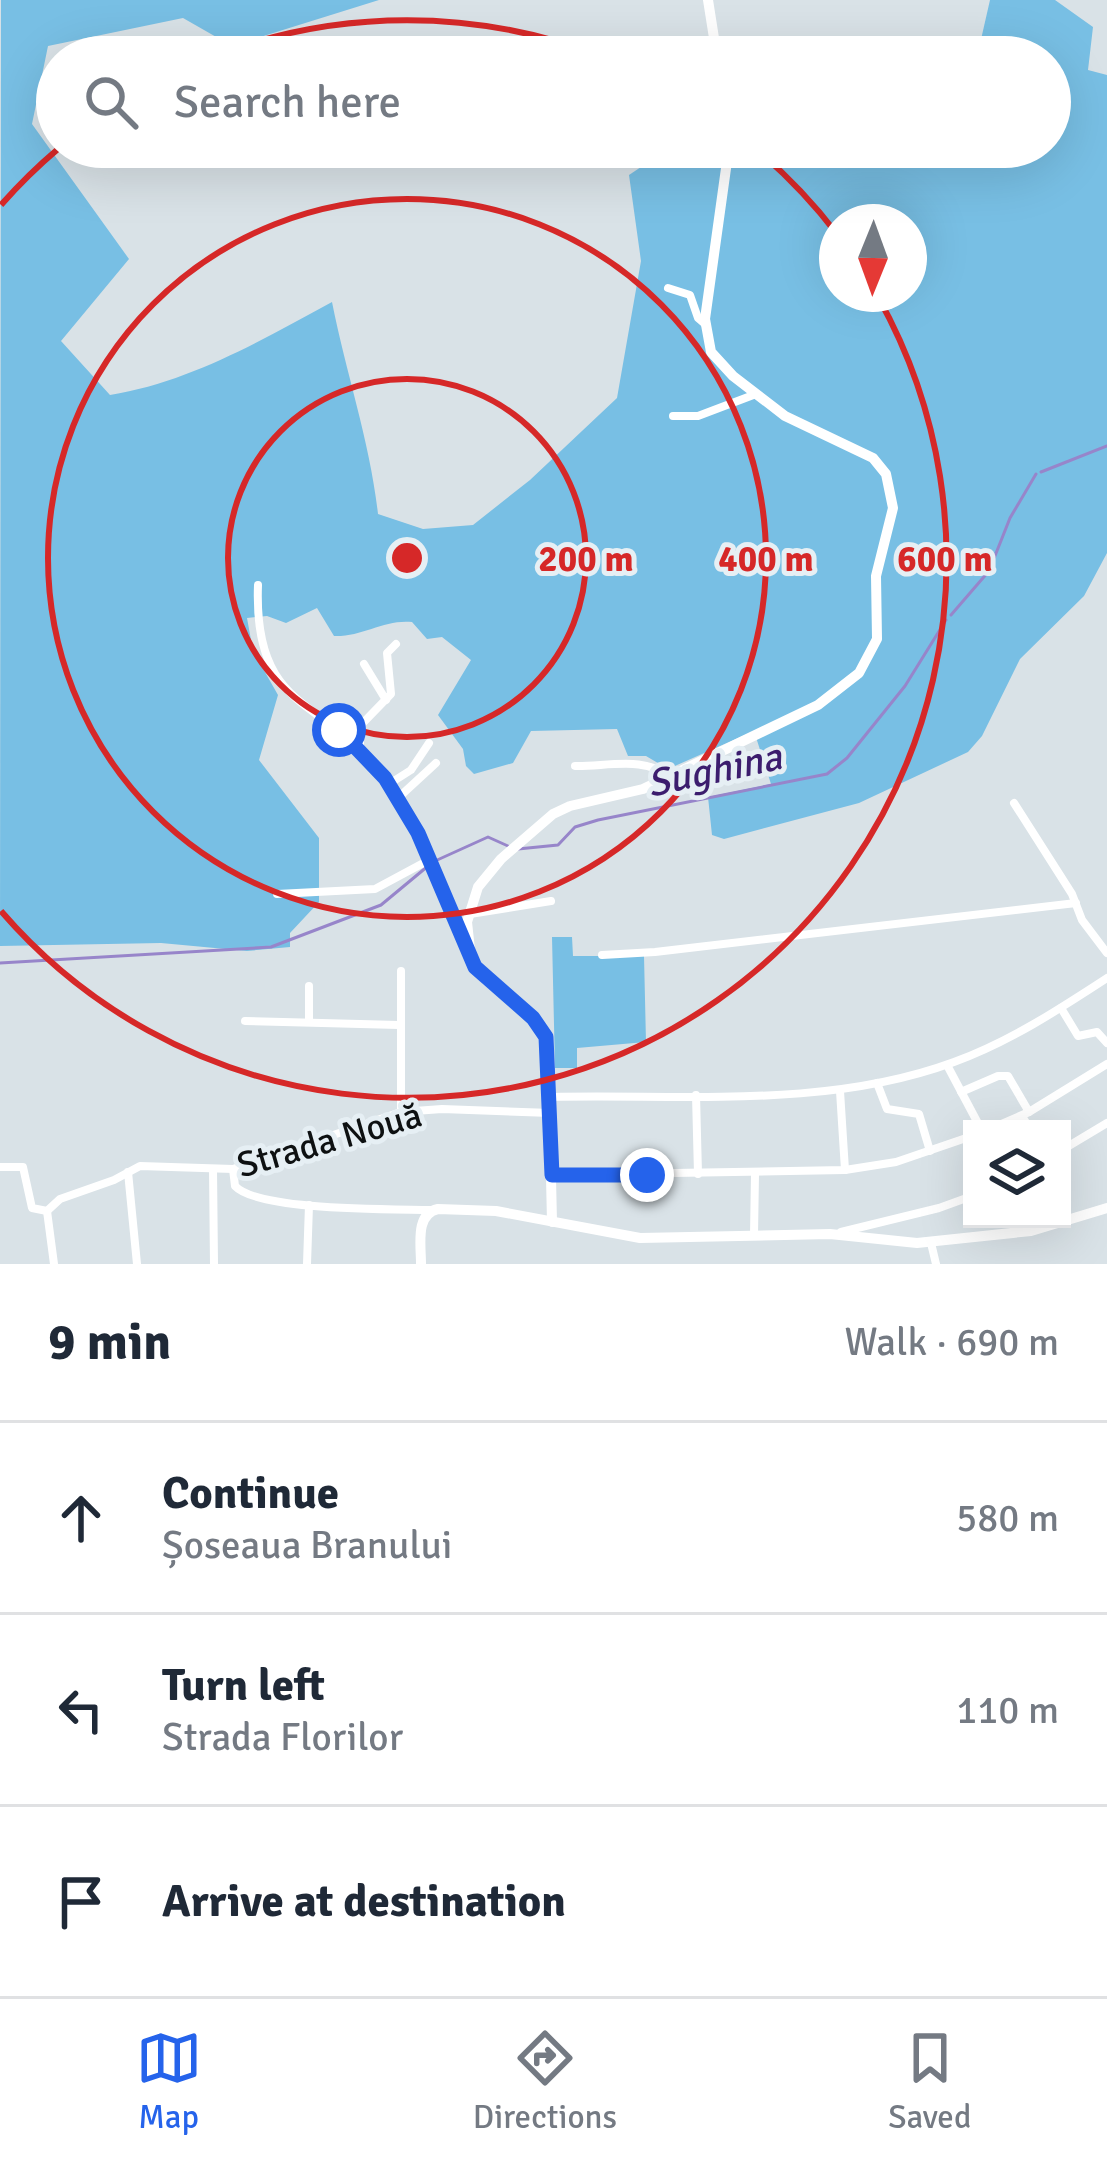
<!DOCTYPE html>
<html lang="en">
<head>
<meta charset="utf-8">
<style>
  :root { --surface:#fff; --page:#f2f2f3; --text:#1f2937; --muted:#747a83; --line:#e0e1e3; --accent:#2563eb }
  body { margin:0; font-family:Signika,sans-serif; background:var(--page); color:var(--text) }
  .controls { position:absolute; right:36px; bottom:36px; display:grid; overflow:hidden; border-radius:0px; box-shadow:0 12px 48px #0002 }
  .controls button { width:108px; height:108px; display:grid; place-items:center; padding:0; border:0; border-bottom:3px solid var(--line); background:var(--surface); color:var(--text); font:60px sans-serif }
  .compass { position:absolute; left:819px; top:204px; width:108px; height:108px; border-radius:50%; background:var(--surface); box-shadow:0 12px 48px #0002; rotate:181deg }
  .stop { position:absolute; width:36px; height:36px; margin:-27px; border:9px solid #2563eb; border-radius:50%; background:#fff }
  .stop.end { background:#2563eb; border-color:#fff; box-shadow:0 3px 12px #0008 }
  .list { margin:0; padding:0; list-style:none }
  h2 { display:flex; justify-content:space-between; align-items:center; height:156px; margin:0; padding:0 48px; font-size:51px }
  h2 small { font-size:39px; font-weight:400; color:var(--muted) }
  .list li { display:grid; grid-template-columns:78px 1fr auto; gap:36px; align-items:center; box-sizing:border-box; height:192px; padding:0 48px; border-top:3px solid var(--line) }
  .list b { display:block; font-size:45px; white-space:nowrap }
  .list p { margin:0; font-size:39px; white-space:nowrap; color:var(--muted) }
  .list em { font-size:39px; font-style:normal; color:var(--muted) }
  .icon { flex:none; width:66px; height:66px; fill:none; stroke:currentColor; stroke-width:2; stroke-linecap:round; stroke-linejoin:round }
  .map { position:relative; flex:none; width:1107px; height:1264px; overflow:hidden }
  .search { position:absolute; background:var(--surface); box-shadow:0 12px 48px #0002; left:36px; right:36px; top:36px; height:132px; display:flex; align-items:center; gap:30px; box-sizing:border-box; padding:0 42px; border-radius:66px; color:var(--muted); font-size:45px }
  .sheet { height:732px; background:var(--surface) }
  nav { display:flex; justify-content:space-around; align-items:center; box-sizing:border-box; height:168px; border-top:3px solid var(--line); background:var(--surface); font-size:33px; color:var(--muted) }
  nav a { display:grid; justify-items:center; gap:6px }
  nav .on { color:var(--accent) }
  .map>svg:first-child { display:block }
</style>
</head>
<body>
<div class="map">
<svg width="1107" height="1264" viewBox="0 0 1107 1264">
  <rect width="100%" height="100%" fill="#d9e2e7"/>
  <g fill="#78bfe4" fill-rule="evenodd">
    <path d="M1 0H379L232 46 183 18 48 46 32 124 129 259 61 341 110 395C190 382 262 340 332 302 346 373 370 442 378 514L423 529 473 525 530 480 617 398 641 261 629 175 671 147H1050V57H977L990 0H1055L1093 27 1088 70 1107 75V553L1084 596 1020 659 982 736 968 752 859 803 724 839 712 835 708 797 771 784 754 731 668 769 646 756H628L617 729 531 731 513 763 474 774 466 766 463 749 438 715 471 660 442 637 427 639 412 622C385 619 362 637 334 636L317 608 286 623 267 616 247 618 253 651 278 695 259 760 319 838V902L290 933V947L247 951 161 943 0 946ZM837 222H909V294H837Z"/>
    <polygon points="552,937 572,937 573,956 644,956 646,1042 577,1048 577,1068 555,1068"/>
  </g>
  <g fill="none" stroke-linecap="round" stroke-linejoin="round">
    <g stroke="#9785ca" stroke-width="3">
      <polyline points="1041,472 1107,446"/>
      <polyline points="951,615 989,571 1010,518 1036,474"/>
      <polyline points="518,849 558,845 575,827 598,820 827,774 847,758 905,686 946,620"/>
      <polyline points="435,861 488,837 508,846"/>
      <polyline points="0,963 271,947 381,905 428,866"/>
    </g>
    <g stroke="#fff" stroke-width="8">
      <polyline points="668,288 690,295 698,318 705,324"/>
      <polyline points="673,416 698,416 756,394"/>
      <path d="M258 585C253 718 330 696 388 782 421 832 440 887 467 940"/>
      <polyline points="364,664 386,700"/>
      <polyline points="360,746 360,726 391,694 387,653 396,644"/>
      <path d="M575 766C604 767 649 755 668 778"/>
      <polyline points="389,784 411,770 429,743"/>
      <polyline points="398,798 436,763"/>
      <polyline points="1014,803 1072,894 1082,920 1107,953"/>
      <polyline points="277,894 375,889 429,860"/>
      <polyline points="470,914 551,901"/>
      <polyline points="602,955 655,952 1076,903"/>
      <polyline points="401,971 401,1112"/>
      <polyline points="1061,1008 1078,1036 1097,1032 1107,1043"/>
      <polyline points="245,1021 399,1025"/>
      <polyline points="309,1022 309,986"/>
      <polyline points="947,1065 981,1129"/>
      <polyline points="877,1083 887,1109 919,1114 930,1151"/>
      <polyline points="840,1091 845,1170"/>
      <polyline points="961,1092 998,1076 1008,1076 1029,1112"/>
      <polyline points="696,1095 698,1174"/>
      <path d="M551 1097C684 1094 827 1109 954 1062 1009 1042 1058 1010 1107 978"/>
      <polyline points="1022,1116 1030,1129"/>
      <polyline points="990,1129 1029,1112 1107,1064"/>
      <polyline points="1062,1150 1107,1123"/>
      <polyline points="0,1167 23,1167 32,1208 47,1211"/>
      <polyline points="213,1169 214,1264"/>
      <path d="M233 1169 235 1186C258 1211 391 1209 430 1210"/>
      <polyline points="128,1172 137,1264"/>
      <polyline points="552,1175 845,1170 896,1162 972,1136"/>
      <polyline points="47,1211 60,1199 114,1180 140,1166 233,1169 401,1112 442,1109 551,1113"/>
      <polyline points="47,1211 54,1264"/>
      <polyline points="841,1232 939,1208 972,1196"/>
      <polyline points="754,1235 755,1174"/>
      <polyline points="931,1243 936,1264"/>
      <polyline points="307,1264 309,1205"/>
    </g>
    <g stroke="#fff" stroke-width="10">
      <polyline points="708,0 717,57"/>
      <polyline points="552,1222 548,1045 533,1018 486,980 471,959 467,922 478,887 501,859 553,814 570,806 643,789 818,705 859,673 877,639 876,576 893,508 886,474 873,458 785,416 733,376 711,352 705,319 729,147"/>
      <path d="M421 1264C421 1244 415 1214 438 1209L496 1211 640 1238 830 1234 917 1243 1031 1231 1107 1208"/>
    </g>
  </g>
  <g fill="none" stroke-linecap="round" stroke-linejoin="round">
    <polyline stroke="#2563eb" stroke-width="15" points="339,730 385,778 418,833 475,967 533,1018 546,1037 552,1175 647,1175"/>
  </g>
  <g fill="none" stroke="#d62828" stroke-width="6">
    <circle cx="407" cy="558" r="179"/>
    <circle cx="407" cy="558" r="359"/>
    <path d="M1 205A538 538 0 0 1 58 149M214 56A538 538 0 0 1 600 56M756 149A538 538 0 0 1 837 234M878 297A538 538 0 0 1 1 911"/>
  </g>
  <g text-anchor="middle" stroke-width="10" stroke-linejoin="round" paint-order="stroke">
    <g font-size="36" fill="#0e1112" stroke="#e6eff4">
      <text transform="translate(329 1139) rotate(-16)" y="13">Strada Nouă</text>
    </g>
    <g font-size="39" font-style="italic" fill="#3c1d6e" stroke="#e6eff4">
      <text transform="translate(714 769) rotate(-12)" y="14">Sughina</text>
    </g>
  </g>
  <circle cx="407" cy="558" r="18" fill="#d62828" stroke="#e6eff4" stroke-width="6"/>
  <g font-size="36" text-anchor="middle" font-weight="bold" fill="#d62828" stroke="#e6eff4" stroke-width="10" stroke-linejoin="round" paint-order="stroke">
    <text x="586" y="571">200 m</text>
    <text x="766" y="571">400 m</text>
    <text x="945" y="571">600 m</text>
  </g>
</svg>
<div class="controls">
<button><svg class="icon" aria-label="layers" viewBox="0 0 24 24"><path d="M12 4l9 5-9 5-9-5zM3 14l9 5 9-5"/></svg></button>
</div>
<svg class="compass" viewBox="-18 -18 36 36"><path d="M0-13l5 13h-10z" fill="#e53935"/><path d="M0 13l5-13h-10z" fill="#747a83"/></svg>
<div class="stop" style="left:339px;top:730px"></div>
<div class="stop end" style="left:647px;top:1175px"></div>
<div class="search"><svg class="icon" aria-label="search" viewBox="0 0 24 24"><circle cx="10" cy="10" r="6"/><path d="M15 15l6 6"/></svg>Search here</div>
</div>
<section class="sheet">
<h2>9 min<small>Walk · 690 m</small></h2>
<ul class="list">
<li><svg class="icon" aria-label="ahead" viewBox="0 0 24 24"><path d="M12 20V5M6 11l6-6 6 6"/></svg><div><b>Continue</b><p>Șoseaua Branului</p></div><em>580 m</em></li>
<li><svg class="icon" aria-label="left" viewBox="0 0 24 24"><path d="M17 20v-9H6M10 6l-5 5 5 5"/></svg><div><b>Turn left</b><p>Strada Florilor</p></div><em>110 m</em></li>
<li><svg class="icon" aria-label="arrive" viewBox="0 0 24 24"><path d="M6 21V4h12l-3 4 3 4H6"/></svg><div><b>Arrive at destination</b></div></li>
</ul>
</section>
<nav>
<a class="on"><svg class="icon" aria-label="map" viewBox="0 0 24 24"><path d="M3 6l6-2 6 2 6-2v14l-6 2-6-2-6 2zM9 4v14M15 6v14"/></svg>Map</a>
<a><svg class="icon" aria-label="directions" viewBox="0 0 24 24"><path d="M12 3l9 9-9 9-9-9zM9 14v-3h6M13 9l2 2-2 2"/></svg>Directions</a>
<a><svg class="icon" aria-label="saved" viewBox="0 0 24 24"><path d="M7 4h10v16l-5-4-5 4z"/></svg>Saved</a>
</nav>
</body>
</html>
